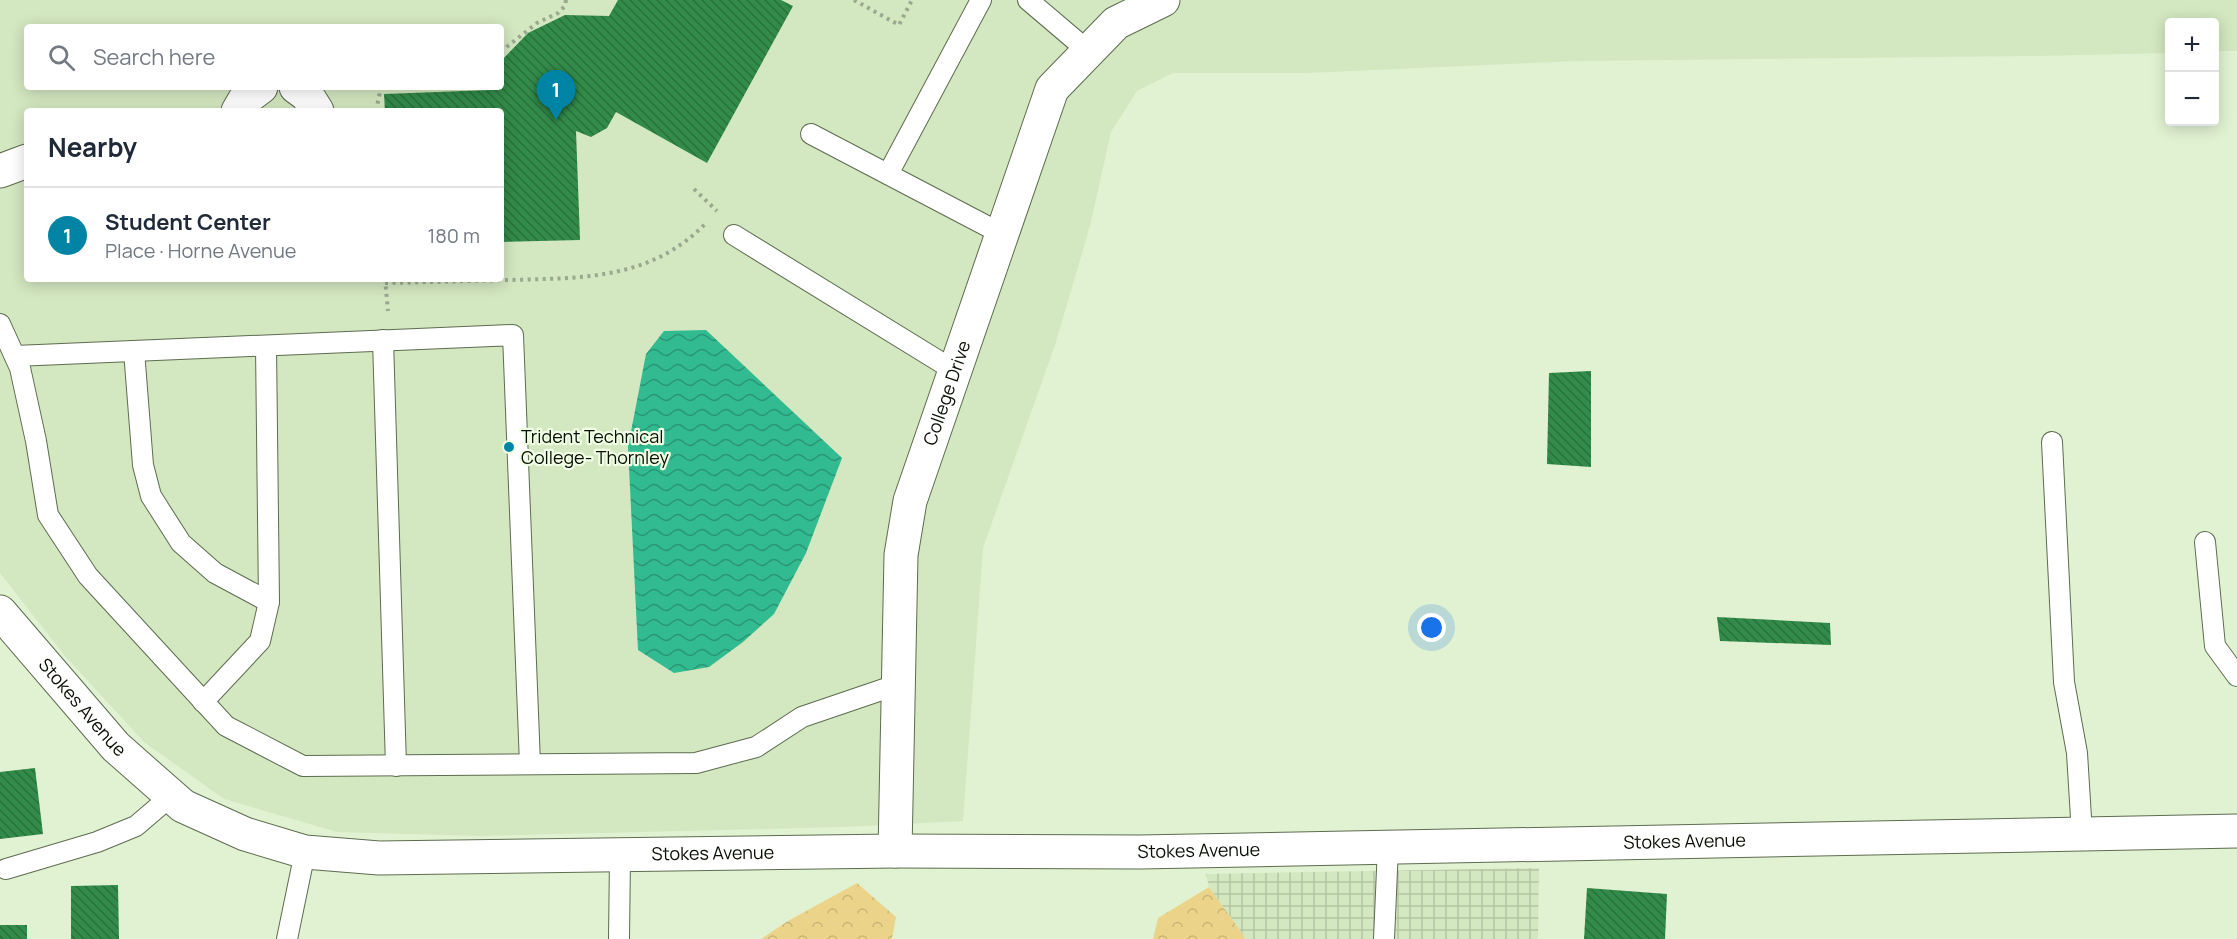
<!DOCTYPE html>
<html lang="en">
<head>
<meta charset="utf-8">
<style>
  :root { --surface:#fff; --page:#f6f6f7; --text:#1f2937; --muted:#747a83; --line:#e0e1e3; --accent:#0084a6 }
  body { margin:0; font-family:Manrope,sans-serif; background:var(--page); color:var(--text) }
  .controls { position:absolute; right:18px; top:18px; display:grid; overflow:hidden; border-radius:6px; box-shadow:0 3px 15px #0003 }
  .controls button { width:54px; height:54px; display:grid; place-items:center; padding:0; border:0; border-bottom:2px solid var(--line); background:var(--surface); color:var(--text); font:30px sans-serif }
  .you { position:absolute; left:1432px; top:628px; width:21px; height:21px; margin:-15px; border:4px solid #fff; border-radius:50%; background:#1a73e8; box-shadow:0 0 0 9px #1a73e833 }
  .badge { display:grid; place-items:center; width:39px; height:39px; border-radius:50%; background:var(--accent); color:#fff; font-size:20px; font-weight:700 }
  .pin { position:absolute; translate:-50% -50px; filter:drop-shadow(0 2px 3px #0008) }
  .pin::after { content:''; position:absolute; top:32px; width:21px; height:18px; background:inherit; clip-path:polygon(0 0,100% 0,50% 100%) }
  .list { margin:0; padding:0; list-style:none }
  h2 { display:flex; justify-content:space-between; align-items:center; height:78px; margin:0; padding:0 24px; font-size:26px }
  h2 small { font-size:20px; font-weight:400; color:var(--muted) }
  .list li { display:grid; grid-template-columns:39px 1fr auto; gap:18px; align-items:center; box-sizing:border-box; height:96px; padding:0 24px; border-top:2px solid var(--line) }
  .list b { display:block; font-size:22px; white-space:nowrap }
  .list p { margin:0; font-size:20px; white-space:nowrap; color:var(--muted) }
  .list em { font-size:20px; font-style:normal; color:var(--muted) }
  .icon { flex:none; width:33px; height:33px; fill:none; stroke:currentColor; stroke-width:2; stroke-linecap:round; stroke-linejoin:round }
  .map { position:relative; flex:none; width:2237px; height:939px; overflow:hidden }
  .search { position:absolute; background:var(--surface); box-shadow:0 3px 15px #0003; left:24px; top:24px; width:480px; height:66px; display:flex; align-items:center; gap:15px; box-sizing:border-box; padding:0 21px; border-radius:6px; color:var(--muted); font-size:22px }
  .panel { position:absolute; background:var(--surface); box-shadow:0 3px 15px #0003; left:24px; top:108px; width:480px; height:174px; border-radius:6px }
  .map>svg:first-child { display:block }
</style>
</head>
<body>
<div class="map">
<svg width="2237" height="939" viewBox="0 0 2237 939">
  <defs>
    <pattern id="industrial-grid" width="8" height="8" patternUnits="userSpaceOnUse" patternTransform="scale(1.5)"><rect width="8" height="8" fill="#d3e7c0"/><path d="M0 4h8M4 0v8" fill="none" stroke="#b4c5a3"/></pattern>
    <pattern id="forest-crowns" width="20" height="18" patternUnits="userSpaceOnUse" patternTransform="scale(1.5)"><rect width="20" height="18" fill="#ebd48a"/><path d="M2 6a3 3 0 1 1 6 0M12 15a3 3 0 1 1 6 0" fill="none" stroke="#c8b575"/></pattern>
    <pattern id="water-waves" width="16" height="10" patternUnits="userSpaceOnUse" patternTransform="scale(1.5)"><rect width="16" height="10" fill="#32ba91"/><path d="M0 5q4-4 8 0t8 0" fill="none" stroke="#299674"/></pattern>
    <pattern id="building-back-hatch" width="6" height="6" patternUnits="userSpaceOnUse" patternTransform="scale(1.5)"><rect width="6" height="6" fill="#328b4a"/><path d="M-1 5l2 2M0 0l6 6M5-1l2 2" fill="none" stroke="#29703b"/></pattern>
  </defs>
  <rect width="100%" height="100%" fill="#e1f2d2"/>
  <path fill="#d3e7c0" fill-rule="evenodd" d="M0 0H2237V51H2215L2214 22H2170L2169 53 2036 56 1577 61 1307 73H1173L1137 91 1111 132 1090 226 1055 345 983 548 963 821 844 827 479 836 337 832 224 799 144 742 65 656 0 573ZM27 27H501V87H27ZM27 111H501V279H27Z"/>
  <polygon fill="url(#industrial-grid)" points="1539,868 1538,939 1244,939 1244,936 1209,887 1206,874"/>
  <g fill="url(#forest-crowns)">
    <polygon points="857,883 896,917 892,939 761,939 788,921"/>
    <polygon points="1209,887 1244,936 1244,939 1153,939 1158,918"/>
  </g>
  <polygon fill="url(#water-waves)" points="706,330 842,458 806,553 774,614 743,642 709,667 674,673 638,650 628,447 646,354 664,331"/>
  <g fill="url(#building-back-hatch)">
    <polygon points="618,0 781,0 793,6 707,163 616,112 607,128 591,137 576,131 580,240 501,242 501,111 385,111 384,94 491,90 492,87 501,87 501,61 528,33 565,15 609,16"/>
    <polygon points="1591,371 1591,467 1547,464 1549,373"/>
    <polygon points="1717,617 1830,623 1831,645 1720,641"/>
    <polygon points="35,768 43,834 0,839 0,772"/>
    <polygon points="118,885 119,939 71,939 71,886"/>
    <polygon points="1587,888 1667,894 1665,939 1584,939"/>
    <rect x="0" y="925" width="27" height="14"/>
  </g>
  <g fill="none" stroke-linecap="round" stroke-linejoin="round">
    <defs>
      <g id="lane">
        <polyline points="1028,0 1088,51"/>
        <polyline points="811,134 1002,234"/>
        <polyline points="888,174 981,0"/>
        <polyline points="734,235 955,371"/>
        <polyline points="0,324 20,368 36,441 48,515 88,576 226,726 303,766 696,763 756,747 802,717 899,684"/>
        <polyline points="383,340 396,766"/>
        <polyline points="134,351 143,465 151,496 181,543 215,573 269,602"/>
        <polyline points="15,356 513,335 530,764"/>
        <polyline points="2052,442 2064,682 2077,753 2082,834"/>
        <polyline points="2205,542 2215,646 2237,676"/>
        <polyline points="203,702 260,641 269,602 266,346"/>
        <polyline points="6,869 97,842 136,826 171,796"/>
        <polyline points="287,939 305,852"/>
        <polyline points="619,939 620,856"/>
        <polyline points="1384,939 1388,847"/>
      </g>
      <g id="street">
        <polyline points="296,87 307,95 317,111"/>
        <polyline points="238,111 245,99 261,87"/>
        <polyline points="0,171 27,161"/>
        <path id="s1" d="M0 612 116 747 183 806 245 834 305 852 379 858 895 851 1140 852 2237 831"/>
        <path id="s2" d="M895 851 901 555 910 501 1052 89 1116 23 1163 0"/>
      </g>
    </defs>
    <use href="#lane" stroke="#5d6c50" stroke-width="22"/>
    <use href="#street" stroke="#5d6c50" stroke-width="35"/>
    <g stroke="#9aa88f" stroke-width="4" stroke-dasharray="3 4.5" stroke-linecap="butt">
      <polyline points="854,0 899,25 912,0"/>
      <polyline points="501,46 504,49 537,23 558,13 565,6 566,0"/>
      <polyline points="376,111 381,87"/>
      <polyline points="694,189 717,211"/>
      <polyline points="385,279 388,311"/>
      <path d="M385 283C427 282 468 281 509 280 582 278 651 280 706 223"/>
    </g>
    <use href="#lane" stroke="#fff" stroke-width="20"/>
    <use href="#street" stroke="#fff" stroke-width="33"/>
  </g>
  <circle fill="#0084a6" stroke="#f0fee4" stroke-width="2" cx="509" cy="447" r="6"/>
  <g text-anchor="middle" stroke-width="4.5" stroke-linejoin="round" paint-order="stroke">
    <g font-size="18" fill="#090e04" stroke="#f0fee4">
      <text dy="6" stroke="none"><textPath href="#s2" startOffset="465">College Drive</textPath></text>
      <text dy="6" stroke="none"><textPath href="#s1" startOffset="126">Stokes Avenue</textPath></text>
      <text dy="6" stroke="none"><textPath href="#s1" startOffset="1778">Stokes Avenue</textPath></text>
      <text dy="6" stroke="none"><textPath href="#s1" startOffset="1292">Stokes Avenue</textPath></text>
      <text dy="6" stroke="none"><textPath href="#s1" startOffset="806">Stokes Avenue</textPath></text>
    </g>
    <g font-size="18" fill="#090e04" stroke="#f0fee4" text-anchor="start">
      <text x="521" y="443">Trident Technical<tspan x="521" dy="21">College- Thornley</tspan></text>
    </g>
  </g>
</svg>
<div class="controls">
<button>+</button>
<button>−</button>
</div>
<div class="you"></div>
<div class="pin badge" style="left:556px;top:120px">1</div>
<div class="search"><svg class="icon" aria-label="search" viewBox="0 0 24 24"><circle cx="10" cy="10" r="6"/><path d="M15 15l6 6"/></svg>Search here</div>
<section class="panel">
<h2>Nearby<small></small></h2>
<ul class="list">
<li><span class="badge">1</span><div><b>Student Center</b><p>Place · Horne Avenue</p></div><em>180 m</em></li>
</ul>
</section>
</div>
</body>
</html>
